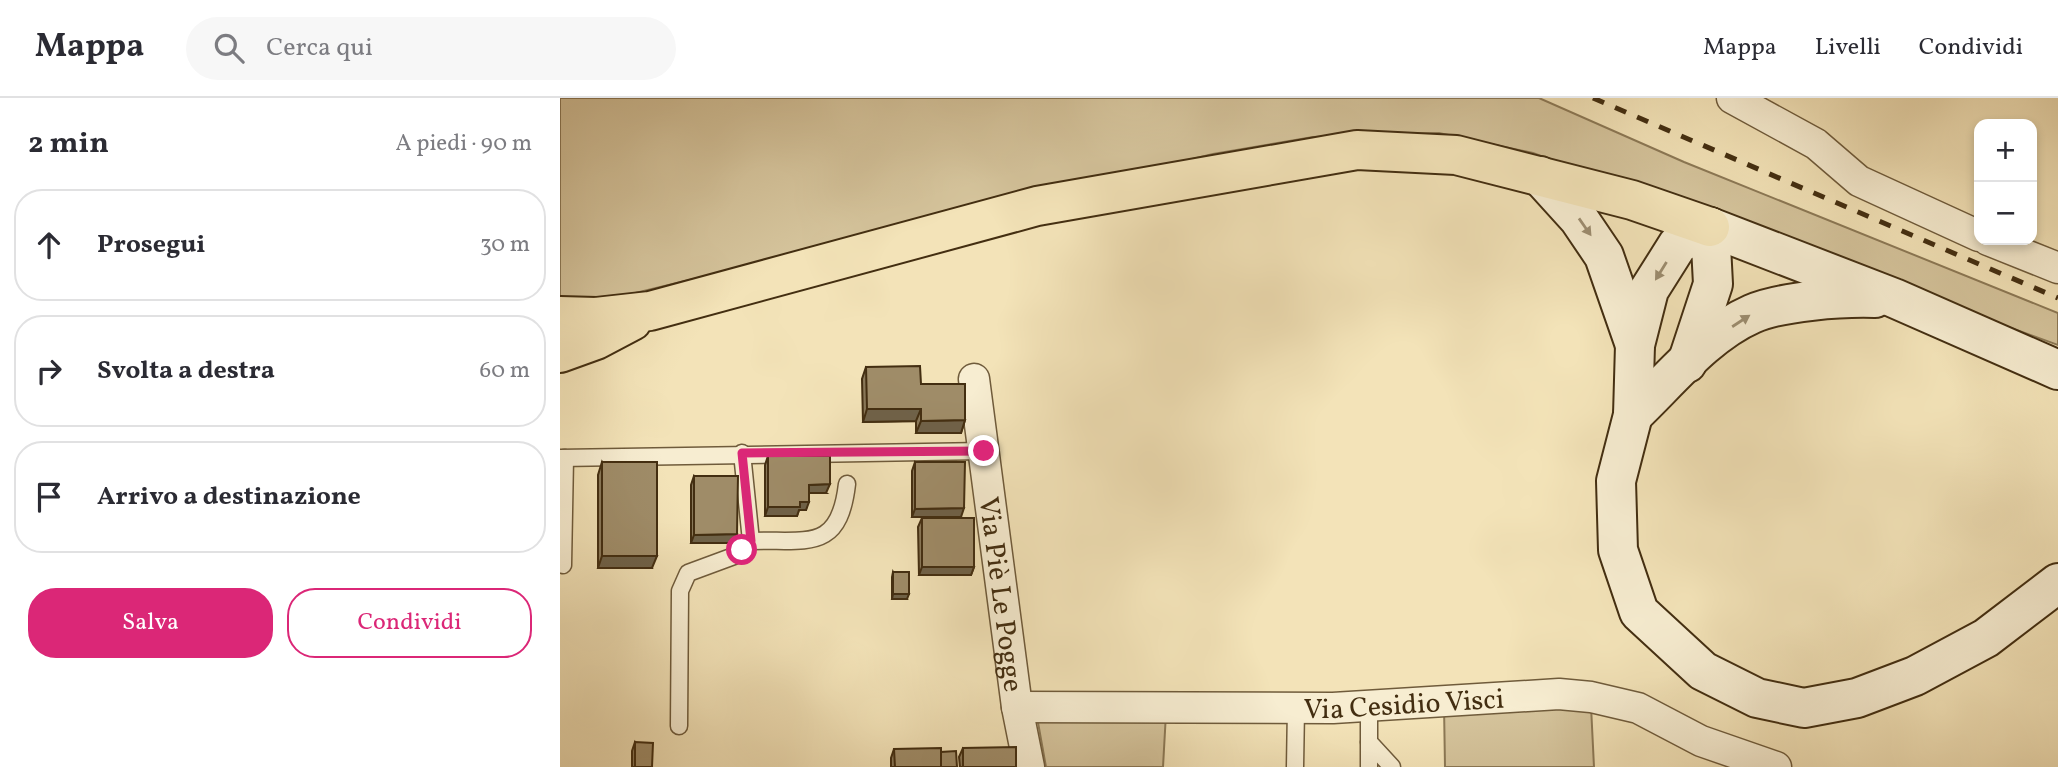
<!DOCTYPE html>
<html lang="it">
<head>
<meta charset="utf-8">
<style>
  :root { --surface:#fff; --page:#f7f7f7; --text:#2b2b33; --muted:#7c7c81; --line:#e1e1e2; --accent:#db2777 }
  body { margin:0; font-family:Vollkorn,serif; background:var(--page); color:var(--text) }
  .controls { position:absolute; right:21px; top:21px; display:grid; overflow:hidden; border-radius:14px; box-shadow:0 4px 10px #0003 }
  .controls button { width:63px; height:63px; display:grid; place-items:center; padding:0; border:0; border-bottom:2px solid var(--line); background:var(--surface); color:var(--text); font:35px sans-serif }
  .stop { position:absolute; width:21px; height:21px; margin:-16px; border:5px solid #db2777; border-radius:50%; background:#fff }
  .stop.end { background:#db2777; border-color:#fff; box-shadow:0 2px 7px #0008 }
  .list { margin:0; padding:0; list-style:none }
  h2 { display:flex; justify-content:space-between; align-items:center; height:91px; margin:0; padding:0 28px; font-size:30px }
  h2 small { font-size:23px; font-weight:400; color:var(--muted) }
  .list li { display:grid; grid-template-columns:46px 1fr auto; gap:21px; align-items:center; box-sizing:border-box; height:112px; margin:0 14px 14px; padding:0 14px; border:2px solid var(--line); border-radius:28px }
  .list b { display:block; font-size:26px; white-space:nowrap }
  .list em { font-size:23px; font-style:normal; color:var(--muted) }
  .actions { display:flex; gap:14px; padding:21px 28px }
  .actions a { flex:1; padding:16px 0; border:2px solid var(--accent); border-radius:28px; text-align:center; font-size:24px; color:var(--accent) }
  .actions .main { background:var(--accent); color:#fff }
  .icon { flex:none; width:38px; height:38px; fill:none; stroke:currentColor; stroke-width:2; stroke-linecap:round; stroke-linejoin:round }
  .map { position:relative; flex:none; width:1498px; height:669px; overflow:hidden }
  header { display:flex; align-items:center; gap:42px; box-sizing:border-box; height:98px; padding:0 35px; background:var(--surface); border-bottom:2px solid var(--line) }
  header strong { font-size:33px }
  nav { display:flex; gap:38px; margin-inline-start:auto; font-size:24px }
  .search { width:490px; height:63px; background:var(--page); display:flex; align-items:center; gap:18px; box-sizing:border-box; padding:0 24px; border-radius:38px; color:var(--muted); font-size:26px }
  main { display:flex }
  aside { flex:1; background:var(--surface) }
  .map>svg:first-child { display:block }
</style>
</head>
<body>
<header>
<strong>Mappa</strong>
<div class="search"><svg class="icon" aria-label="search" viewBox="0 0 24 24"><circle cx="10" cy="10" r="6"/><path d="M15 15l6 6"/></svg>Cerca qui</div>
<nav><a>Mappa</a><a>Livelli</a><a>Condividi</a></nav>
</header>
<main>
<aside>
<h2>2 min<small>A piedi · 90 m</small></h2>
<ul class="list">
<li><svg class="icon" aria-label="ahead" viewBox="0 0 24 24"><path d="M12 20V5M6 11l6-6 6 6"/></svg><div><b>Prosegui</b></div><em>30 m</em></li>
<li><svg class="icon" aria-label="right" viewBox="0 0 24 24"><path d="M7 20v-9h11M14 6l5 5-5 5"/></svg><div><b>Svolta a destra</b></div><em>60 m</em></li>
<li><svg class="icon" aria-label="arrive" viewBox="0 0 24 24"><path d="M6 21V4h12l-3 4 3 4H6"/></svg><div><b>Arrivo a destinazione</b></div></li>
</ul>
<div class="actions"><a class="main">Salva</a><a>Condividi</a></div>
</aside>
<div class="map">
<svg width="1498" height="669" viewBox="0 0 1498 669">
  <rect width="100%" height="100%" fill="#f3e3b8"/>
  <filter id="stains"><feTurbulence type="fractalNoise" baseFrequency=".00286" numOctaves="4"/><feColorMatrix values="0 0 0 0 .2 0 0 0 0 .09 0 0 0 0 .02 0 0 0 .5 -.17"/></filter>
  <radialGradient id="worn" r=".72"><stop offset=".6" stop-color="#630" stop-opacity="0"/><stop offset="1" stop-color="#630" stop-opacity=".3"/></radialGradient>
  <g fill="#d5c49c" stroke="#8c7956" stroke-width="2">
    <polygon points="0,0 979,0 1124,64 1498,215 1498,247 973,55 879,35 753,39 653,56 42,203 0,209"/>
    <polygon points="884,608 1031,608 1034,669 885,669"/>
    <polygon points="606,615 603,669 486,669 477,619"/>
  </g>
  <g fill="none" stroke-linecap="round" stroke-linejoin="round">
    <defs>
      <g id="lane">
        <polyline points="0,360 424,353"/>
        <path d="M191 443C247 441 279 455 287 386"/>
        <polyline points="0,466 3,467 5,360"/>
        <polyline points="809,608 809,644 832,669"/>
        <polyline points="119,628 120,493 128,475 174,458 191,443 182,355"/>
        <polyline points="735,669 736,610"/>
        <polyline points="809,669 809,644"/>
      </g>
      <g id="street">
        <polyline points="1172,0 1256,46 1299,83 1419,138"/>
        <polyline points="1428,142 1498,170"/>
        <path id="s1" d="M414 281 457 609 469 669"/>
        <path id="s2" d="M457 609 773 610 999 596 1031 599 1078 610 1141 643 1216 669"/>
      </g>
      <g id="secondary">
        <polyline points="980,78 1019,121 1044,158 1075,247"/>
        <polyline points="1127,265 1153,186 1150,129"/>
        <polyline points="1498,272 1334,200 1150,129 1118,146 1089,192 1075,247 1073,317 1056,383 1058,452 1079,514 1143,573 1197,600 1244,610 1297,600 1355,578 1426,540 1498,485"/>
        <path d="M1073 317C1109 283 1146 236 1192 216 1221 203 1283 199 1315 200"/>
      </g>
      <g id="highway">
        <polyline points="0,218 36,219 90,213 477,108 797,52 896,57 1072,102 1150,129"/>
        <polyline points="0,255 36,242 72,223"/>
      </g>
    </defs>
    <use href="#lane" stroke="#6f5b3b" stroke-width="19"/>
    <use href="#street" stroke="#6f5b3b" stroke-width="33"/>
    <use href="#secondary" stroke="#432e11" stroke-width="42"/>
    <use href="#highway" stroke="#432e11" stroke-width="42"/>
    <use href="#lane" stroke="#f7edd1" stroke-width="16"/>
    <use href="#street" stroke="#f7edd1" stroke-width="30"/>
    <use href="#secondary" stroke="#f7edd1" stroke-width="38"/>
    <use href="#highway" stroke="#f3e3b8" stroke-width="38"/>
    <polyline stroke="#432e11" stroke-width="5" stroke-dasharray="12 12" stroke-linecap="butt" points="1033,0 1498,200"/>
  </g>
  <g fill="#897859" stroke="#432e11" stroke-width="2">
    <polygon points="306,269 361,286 405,322 401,335 356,335 356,323 303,324 302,281"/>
    <polygon points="208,358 266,395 249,395 246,412 239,412 237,418 205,418 205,367"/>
    <polygon points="42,364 92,470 38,470 38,377"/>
    <polygon points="355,364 401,419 352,419 352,373"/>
    <polygon points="134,378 177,436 174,445 131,445 131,387"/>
    <polygon points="362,420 414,469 411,477 359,477 358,429"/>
    <polygon points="333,474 347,501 332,501 332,479"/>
    <polygon points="75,644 92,669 72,669 72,653"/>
    <polygon points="403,650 456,669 400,669 399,659"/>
    <polygon points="334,651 381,654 397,669 331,669 331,660"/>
  </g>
  <g fill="#6f6249" stroke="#432e11" stroke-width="2">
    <polygon points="307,311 361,311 356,323 303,324"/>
    <polygon points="405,322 401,335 356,335 361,323"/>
    <polygon points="270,386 266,395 246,395 249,387"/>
    <polygon points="240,404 249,404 246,412 239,412 237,418 205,418 208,409"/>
    <polygon points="404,410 401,419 352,419 355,411"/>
    <polygon points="177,436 174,445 131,445 134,437"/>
    <polygon points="42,458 97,458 92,470 38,470"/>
    <polygon points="362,469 414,469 411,477 359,477"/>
    <polygon points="333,496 349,496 347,501 332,501"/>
  </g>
  <g fill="#9f8c68" stroke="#432e11" stroke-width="2">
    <polygon points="360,268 361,286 405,286 405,322 361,323 361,311 307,311 306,269"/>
    <polygon points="208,358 270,358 270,386 249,387 249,404 240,404 240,409 208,409"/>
    <rect x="42" y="364" width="55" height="94"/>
    <polygon points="355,364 405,364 404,410 355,411"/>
    <polygon points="134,378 178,378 177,436 134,437"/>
    <rect x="362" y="420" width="52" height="49"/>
    <rect x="333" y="474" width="16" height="22"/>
    <polygon points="75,644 93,645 92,669 75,669"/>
    <polygon points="456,649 456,669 403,669 403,650"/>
    <polygon points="381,650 381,669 335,669 334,651"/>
    <polygon points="396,653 397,669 381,669 381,654"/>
  </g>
  <defs><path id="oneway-solid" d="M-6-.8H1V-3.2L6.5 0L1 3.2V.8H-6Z" transform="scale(1.75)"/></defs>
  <g fill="#9d8e71">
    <use href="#oneway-solid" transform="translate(1025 129) rotate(55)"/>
    <use href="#oneway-solid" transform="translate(1101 173) rotate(122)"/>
    <use href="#oneway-solid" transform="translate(1181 223) rotate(-33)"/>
  </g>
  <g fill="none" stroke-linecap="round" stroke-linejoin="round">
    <polyline stroke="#db2777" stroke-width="9" points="182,452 191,443 182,355 424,353"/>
  </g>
  <g text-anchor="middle" stroke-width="6" stroke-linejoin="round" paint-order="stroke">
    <g font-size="28" fill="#432e11" stroke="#f7edd1">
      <text dy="10" stroke="none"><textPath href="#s1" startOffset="217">Via Piè Le Pogge</textPath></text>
      <text dy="10" stroke="none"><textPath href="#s2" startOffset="387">Via Cesidio Visci</textPath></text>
    </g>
  </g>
  <rect width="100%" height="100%" filter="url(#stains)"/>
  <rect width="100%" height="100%" fill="url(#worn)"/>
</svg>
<div class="controls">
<button>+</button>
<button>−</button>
</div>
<div class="stop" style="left:182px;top:452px"></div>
<div class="stop end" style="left:424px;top:353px"></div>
</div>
</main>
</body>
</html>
